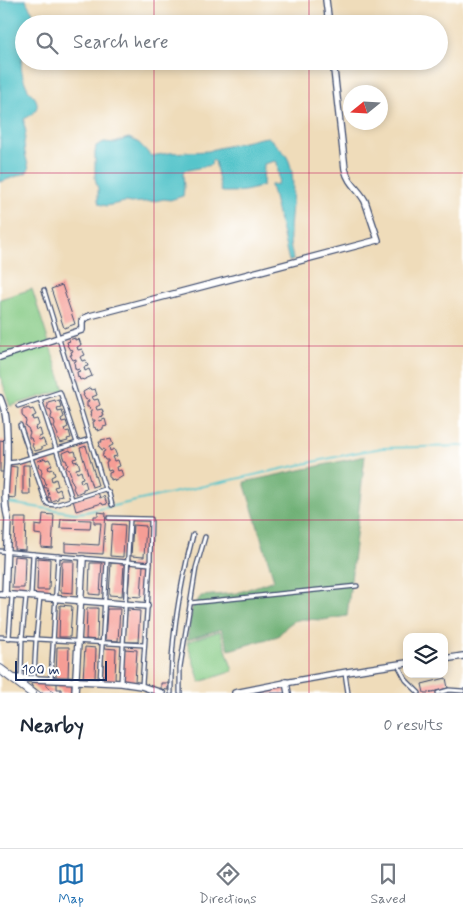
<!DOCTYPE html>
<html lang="en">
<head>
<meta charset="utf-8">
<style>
  :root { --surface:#fff; --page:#f6f6f7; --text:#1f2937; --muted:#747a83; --line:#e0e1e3; --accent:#1f6fb2 }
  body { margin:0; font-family:Mynerve,sans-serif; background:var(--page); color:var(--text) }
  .controls { position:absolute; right:15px; bottom:15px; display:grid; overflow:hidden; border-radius:10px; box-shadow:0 2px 8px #0003 }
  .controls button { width:45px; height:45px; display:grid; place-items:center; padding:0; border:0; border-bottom:1px solid var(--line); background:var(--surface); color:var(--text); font:25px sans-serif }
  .compass { position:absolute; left:343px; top:85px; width:45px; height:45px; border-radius:50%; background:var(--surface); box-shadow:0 2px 8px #0003; rotate:252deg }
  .scale { position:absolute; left:15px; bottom:12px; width:92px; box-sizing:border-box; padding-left:5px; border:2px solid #1b2f5e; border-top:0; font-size:14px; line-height:18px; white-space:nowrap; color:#1b2f5e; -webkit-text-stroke:4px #fff; paint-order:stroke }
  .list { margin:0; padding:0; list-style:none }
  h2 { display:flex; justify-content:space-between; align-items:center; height:65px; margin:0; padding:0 20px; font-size:21px }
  h2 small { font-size:16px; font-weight:400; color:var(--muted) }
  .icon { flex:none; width:28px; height:28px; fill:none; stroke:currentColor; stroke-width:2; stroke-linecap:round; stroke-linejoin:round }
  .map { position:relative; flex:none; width:463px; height:693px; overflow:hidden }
  .search { position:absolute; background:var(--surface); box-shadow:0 2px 8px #0003; left:15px; right:15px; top:15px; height:55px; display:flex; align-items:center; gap:12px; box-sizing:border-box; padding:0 18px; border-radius:28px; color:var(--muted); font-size:19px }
  .sheet { height:155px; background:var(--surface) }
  nav { display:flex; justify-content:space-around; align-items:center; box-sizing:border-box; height:70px; border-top:1px solid var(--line); background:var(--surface); font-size:14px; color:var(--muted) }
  nav a { display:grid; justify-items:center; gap:2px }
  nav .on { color:var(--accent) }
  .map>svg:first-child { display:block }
</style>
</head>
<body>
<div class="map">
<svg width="463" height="693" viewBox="0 0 463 693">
  <rect width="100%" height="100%" fill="#fff"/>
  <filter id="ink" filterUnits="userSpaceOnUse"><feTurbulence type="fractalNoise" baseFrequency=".02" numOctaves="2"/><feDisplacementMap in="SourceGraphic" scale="10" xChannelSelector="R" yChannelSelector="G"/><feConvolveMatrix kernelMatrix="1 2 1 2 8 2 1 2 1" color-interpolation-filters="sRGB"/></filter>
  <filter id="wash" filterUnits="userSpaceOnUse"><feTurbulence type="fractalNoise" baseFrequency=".0096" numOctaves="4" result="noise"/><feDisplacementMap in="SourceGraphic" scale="20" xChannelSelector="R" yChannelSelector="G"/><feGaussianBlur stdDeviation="1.12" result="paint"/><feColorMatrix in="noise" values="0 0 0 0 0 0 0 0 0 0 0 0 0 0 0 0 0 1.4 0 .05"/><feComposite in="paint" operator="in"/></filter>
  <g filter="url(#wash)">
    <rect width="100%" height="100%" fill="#efdcba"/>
    <g fill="#85ca84" stroke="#507c71">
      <polygon points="32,289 64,390 10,406 0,374 0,299"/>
      <polygon points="220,631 233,671 200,682 187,642"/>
    </g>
    <polygon fill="#6cae72" stroke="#446e68" points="365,456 347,616 323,620 302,619 294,621 287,626 278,636 229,650 221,629 187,640 192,608 201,596 237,593 274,580 244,482"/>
    <g fill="#57c5cb" stroke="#397a94">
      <path d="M0 0H26C29 10 36 11 35 24H24V54C18 63 23 80 28 89 29 92 31 93 33 95 42 106 35 114 24 119V124L26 132 24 143 25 153 29 169 26 173 0 182Z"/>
      <path d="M268 137C275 143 282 149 287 157 298 176 290 212 290 234 289 242 292 252 293 260L289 261C283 237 278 213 272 189L270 187 271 185 278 184 279 179 277 162 275 161 264 164 263 185C250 192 237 192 223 192L221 191 215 161 212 160 211 165 184 171 183 174 184 188 183 196 170 200 164 199 155 201 131 203 125 202 106 206 99 204 98 200V189L95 178V153L96 146 104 142 115 143 125 139 129 138 139 143 151 156 169 153 209 151 214 149 261 138Z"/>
    </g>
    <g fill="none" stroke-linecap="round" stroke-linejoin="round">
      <polyline stroke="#57c5cb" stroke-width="2" points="8,503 75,513 86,512 354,453 382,448 463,446"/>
    </g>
    <g id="blocks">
      <g fill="#f69d95">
        <polygon points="62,285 75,324 64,328 51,289"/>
        <polygon points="75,338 75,340 79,339 81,345 77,347 78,350 82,349 85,355 80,357 82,361 86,360 88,366 84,367 85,371 89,369 92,376 83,380 82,379 80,380 79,377 78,378 77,372 80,371 79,369 76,370 75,368 74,362 76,361 76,359 73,360 70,355 72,355 71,352 73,351 72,349 70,350 67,345 68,345 67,342 70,341 69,340"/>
        <polygon points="90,388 91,390 95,389 97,395 92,397 94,400 98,399 100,405 96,407 97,410 102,409 104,416 99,417 100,421 105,419 107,426 103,427 103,429 98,431 98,429 96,430 95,427 94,428 93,422 95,421 95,420 92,420 90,415 91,415 90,412 92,411 92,409 90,410 89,407 87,407 87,402 89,401 88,399 86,400 83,395 84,395 83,392"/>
        <polygon points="55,400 55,402 59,400 61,407 57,408 58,412 62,411 64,417 61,419 62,422 66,421 68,427 64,429 65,432 69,431 71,438 67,439 68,441 60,443 57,437 58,435 54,427 55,425 54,420 51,419 51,417 52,414 50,410 48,409 47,407 48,406 48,402"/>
        <polygon points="29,408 30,410 33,409 36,415 32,417 33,420 37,419 39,425 35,427 36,430 40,429 42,436 38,437 39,440 43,439 46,446 42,447 42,449 35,451 32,446 33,444 31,438 29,438 29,435 30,433 28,428 26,427 25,425 26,422 25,418 23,417 22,415 22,410"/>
        <polygon points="106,439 107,440 111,439 113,445 109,447 110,451 114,449 117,456 112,457 114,461 118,460 120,466 116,467 117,471 121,470 123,476 115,481 114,479 111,480 111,478 109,478 109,473 112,472 111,470 108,471 107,468 106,462 108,462 108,460 105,460 102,455 103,455 103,452 105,451 104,449 102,450 101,448 100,448 99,446 100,445 99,442 102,442 101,440"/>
        <polygon points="0,440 5,441 4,472 0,472"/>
        <polygon points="86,446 98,485 92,487 80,448"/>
        <polygon points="70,450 71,452 75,451 77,458 73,459 74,462 78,461 80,468 76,469 77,473 81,471 83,478 80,479 81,483 85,481 87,488 83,489 83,491 76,494 73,488 74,486 72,481 71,480 70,477 71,475 69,470 67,469 66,467 68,465 66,460 64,460 63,457 64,457 63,453"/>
        <polygon points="45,458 46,460 49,459 52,465 48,467 49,470 53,469 55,475 51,477 52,481 56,479 58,486 54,487 56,491 60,489 62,496 58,497 58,499 51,501 50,497 48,498 48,496 49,495 47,489 47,487 45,488 44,486 46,484 44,478 42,477 41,475 42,473 41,468 39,468 38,465 39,465 38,461"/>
        <polygon points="23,465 29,465 30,494 23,494"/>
        <polygon points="9,466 17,467 15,498 7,497"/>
        <polygon points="98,492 100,498 104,496 107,504 103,505 102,503 76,511 73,500"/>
        <polygon points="98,512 106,513 103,554 65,552 65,543 99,545 101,523 94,523 94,516 98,516"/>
        <polygon points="43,514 54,515 52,548 41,547 42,535 35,534 35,525 42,526"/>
        <polygon points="15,518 26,518 25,550 14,549"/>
        <polygon points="61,519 91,520 90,529 60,528"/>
        <polygon points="112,524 125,525 123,557 110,556"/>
        <polygon points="133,525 146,526 144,557 131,556"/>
        <polygon points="14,556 25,557 24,588 12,588"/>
        <polygon points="38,558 50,559 49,590 37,590"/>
        <polygon points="62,561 74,561 73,593 61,592"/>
        <polygon points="90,563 102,563 100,595 89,594"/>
        <polygon points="111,563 124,564 122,596 109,595"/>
        <polygon points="130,564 143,565 141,597 128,596"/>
        <polygon points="60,605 72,606 70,637 59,637"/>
        <polygon points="87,608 98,608 97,640 86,639"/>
        <polygon points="107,609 120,609 118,641 105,640"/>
        <polygon points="127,610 140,611 138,642 125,642"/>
        <polygon points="57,647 69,647 68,678 56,678"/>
        <polygon points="85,647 96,648 95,679 83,679"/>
        <polygon points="104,648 116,649 115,681 102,680"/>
        <polygon points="124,649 137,650 135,682 122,681"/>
        <polygon points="446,678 448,688 428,693 424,693 422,684"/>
        <polygon points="32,680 46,680 46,686 55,693 41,693 31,685"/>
        <polygon points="57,682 72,682 72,693 61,693 61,689 57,689"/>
        <polygon points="161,683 168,683 168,690 161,689"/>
        <polygon points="284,685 286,693 253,693 253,692"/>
      </g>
    </g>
  </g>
  <g filter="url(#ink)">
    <use href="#blocks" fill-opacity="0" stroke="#3b496c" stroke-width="1"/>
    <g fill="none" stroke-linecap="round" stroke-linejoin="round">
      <defs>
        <g id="service">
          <polyline points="44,290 105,489 109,493 112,505"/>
          <polyline points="40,399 72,499"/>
          <polyline points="18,406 60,392 77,443"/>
          <polyline points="20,425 46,502 48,504 55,505 105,489"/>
          <polyline points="7,463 16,462 90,439"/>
          <polyline points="109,518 151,519 150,564 142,685"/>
          <polyline points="0,551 150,564"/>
          <polyline points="31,596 33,554"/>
          <polyline points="190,603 357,586"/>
          <polyline points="0,637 144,645"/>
          <polyline points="9,638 12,596"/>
          <polyline points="398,665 406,680 419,693"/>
          <polyline points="345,673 348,693"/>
          <polyline points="21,678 22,638 26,597"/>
          <polyline points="34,678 36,639 40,597"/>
          <polyline points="51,679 58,556"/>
          <polyline points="100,681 107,561"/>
          <polyline points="121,682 130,519"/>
          <path d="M171 693C170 640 180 586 193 535"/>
          <polyline points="180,693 180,667 196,568 205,537"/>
          <polyline points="438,693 449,690 463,691"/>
        </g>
        <g id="minor">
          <polyline points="326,0 329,24"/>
          <path d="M0 357 82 330V321L85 318 90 316 378 240 365 201C358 188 349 185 345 169L333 61"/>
          <path d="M0 398C2 403 4 408 5 413 8 426 7 451 7 464 6 483 3 501 8 519L5 594"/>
          <polyline points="0,594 147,606"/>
          <polyline points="444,659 463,656"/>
          <polyline points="14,678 121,683 141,686 162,693"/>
          <polyline points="286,682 288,693"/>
          <polyline points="75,693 83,559"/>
          <path d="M235 693C292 681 349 671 407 663"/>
        </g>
        <polyline id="tertiary" points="0,669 32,693"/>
      </defs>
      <use href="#service" stroke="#3b496c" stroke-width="5.5"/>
      <use href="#minor" stroke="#3b496c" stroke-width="8"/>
      <use href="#tertiary" stroke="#3b496c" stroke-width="10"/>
      <use href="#service" stroke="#fff" stroke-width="3"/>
      <use href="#minor" stroke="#fff" stroke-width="5.5"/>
      <use href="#tertiary" stroke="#fff" stroke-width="8"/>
    </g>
  </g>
  <path fill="none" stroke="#c2185b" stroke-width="1" stroke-opacity="0.55" d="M154 0V24M309 0V24M154 61V693M309 61V693M0 173H463M0 346H463M0 520H463"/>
</svg>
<div class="controls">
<button><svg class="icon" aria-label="layers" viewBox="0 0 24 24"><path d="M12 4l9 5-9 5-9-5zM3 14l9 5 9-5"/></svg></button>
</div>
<svg class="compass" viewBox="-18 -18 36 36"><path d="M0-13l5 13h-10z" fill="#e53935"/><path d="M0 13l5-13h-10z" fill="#747a83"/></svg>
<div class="scale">100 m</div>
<div class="search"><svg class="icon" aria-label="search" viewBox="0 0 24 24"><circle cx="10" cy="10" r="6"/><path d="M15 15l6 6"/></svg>Search here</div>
</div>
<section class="sheet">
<h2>Nearby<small>0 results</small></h2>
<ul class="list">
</ul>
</section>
<nav>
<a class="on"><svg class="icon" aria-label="map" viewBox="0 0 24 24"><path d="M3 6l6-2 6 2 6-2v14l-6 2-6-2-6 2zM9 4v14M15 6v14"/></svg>Map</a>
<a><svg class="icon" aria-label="directions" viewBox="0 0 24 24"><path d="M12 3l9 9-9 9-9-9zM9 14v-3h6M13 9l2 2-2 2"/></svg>Directions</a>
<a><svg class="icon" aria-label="saved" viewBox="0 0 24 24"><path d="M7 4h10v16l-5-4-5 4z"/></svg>Saved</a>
</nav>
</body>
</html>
